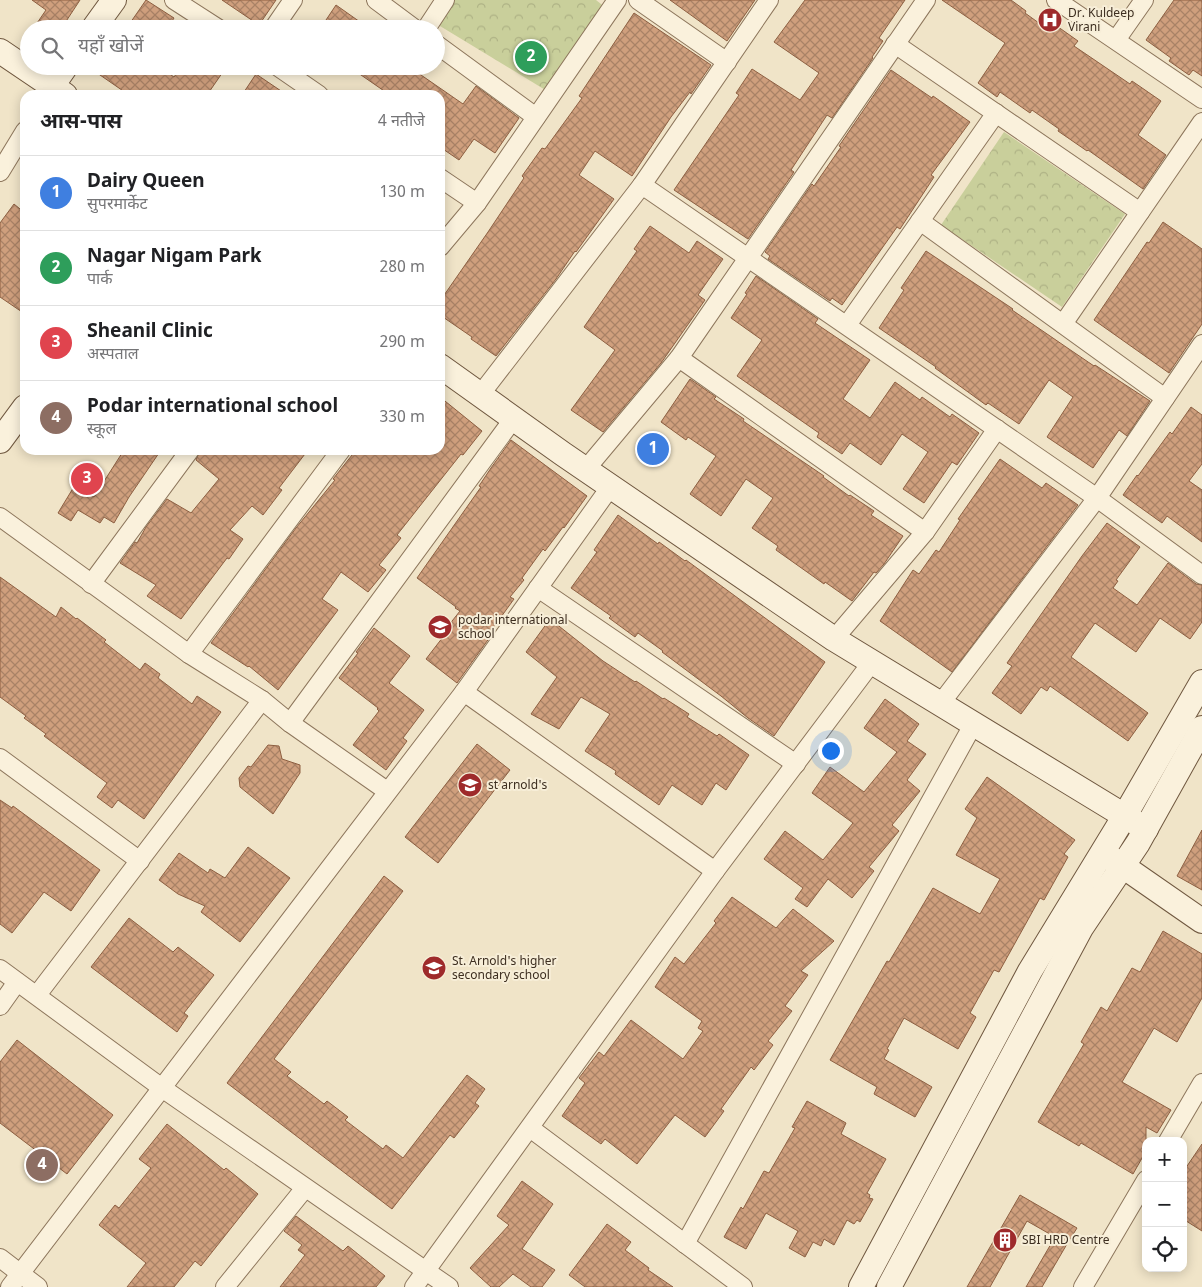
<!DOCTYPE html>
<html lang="hi">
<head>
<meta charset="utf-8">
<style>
  :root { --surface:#fff; --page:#f6f6f6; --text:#202124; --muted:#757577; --line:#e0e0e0; --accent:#db2777 }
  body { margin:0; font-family:Georgia,"Noto Sans Devanagari",serif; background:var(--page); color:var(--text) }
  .controls { position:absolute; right:15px; bottom:15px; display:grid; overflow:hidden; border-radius:10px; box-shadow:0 2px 12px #0003 }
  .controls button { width:45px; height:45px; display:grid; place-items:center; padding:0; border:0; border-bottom:1px solid var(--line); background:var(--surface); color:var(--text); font:25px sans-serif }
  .you { position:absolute; left:830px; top:750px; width:18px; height:18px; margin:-12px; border:4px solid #fff; border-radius:50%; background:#1a73e8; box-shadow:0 0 0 8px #1a73e833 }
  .badge { display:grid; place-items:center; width:32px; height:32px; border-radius:50%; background:var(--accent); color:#fff; font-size:16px; font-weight:700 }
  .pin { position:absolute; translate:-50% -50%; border:2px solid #fff; box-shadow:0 1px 5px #0006 }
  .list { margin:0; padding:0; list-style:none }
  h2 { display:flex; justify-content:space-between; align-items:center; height:65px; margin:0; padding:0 20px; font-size:21px }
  h2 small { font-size:16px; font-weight:400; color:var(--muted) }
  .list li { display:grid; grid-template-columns:32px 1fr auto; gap:15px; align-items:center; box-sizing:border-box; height:75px; padding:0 20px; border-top:1px solid var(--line) }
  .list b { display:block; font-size:19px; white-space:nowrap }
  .list p { margin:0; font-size:16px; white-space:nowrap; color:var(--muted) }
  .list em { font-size:16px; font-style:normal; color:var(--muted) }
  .icon { flex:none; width:28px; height:28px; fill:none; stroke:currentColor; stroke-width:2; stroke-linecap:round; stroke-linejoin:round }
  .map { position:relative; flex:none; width:1202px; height:1287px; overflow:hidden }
  .search { position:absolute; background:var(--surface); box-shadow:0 2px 12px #0003; left:20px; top:20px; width:425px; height:55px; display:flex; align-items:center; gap:12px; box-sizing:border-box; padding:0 18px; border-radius:28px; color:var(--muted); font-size:19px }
  .panel { position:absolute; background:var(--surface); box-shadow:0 2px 12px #0003; left:20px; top:90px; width:425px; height:365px; border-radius:15px }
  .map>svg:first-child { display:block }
</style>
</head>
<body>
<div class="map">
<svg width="1202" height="1287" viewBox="0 0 1202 1287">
  <defs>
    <pattern id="park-crowns" width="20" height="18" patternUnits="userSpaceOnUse" patternTransform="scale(1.25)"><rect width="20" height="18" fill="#c9cf9b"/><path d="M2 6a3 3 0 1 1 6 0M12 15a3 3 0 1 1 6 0" fill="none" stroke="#aeb285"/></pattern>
    <pattern id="building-cross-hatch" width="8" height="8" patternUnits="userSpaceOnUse" patternTransform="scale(1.25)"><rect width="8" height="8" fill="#cf9f7d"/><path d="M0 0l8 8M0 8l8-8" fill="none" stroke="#a98266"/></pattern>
  </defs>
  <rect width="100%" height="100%" fill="#f0e4c8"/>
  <g fill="url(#park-crowns)">
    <polygon points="453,0 596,0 606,8 547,91 435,23"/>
    <polygon points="1004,132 1125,214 1062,307 941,225"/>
  </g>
  <g fill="url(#building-cross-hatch)" stroke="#8d5f41">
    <polygon points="32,0 80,0 61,29 33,29 46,10"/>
    <polygon points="146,0 174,18 167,29 126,29"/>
    <polygon points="222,0 276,0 259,25"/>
    <polygon points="670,0 755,0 727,41"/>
    <polygon points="805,0 905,0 879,38 883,41 872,57 873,58 832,118 827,115 791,170 794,172 748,239 674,190 739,95 736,93 752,69 800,100 819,73 774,42"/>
    <polygon points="942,0 1011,0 1026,11 1025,13 1050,31 1054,24 1078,41 1074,46 1130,84 1132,81 1161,101 1138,135 1166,155 1143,189 1088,150 1087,151 1058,131 1059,129 1032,110 1030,113 1000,92 997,97 978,83 1005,43"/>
    <polygon points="1174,0 1202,0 1202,76 1193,70 1189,75 1169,61 1171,58 1146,40"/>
    <polygon points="336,5 370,29 320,29"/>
    <polygon points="634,13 711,65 691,94 690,92 671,117 632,176 595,151 579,175 614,199 576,252 575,251 556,279 496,356 471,339 472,337 440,315 440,301 488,232 524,178 522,176 542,148 545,149 582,98 579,96"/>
    <polygon points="87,66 158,66 174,77 182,66 227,66 207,95 129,95"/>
    <polygon points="348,66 408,66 463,104 476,86 519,118 495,153 474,139 459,160 440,147 440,95 390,95"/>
    <polygon points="891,70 932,98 933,96 970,122 931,175 934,177 900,229 897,227 842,305 832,298 830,301 768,259 770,256 765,252 812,184 814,186 841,147 839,146"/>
    <polygon points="256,74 287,95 242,95"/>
    <polygon points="14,204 25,213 25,314 0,297 0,223"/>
    <polygon points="1163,222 1202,249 1202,324 1169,373 1094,320 1147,242 1149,243"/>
    <polygon points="650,226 689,253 697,241 723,259 698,295 705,300 689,323 661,363 603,432 571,410 615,350 584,327 637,251 634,249"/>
    <polygon points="926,251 1013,309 1012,310 1069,349 1094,366 1095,365 1150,401 1127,436 1119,430 1093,468 1047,437 1073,397 1049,380 1019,424 988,403 986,405 935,368 936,367 879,328 904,290 901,288"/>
    <polygon points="756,276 818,319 815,323 870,360 843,399 870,418 895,382 920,400 922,397 950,417 952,414 979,433 957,465 952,462 924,503 903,489 928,452 902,434 881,465 850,443 842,454 817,437 819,433 737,376 762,340 731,318 747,294 745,293"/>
    <polygon points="690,379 716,397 714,399 744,419 743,421 824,476 823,477 849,496 850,495 874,511 871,515 903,536 884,564 876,573 874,572 852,601 825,582 824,584 776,550 778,546 752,528 773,498 746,479 721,516 690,494 716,456 688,437 686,440 661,422"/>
    <polygon points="440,397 482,431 463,455 461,454 397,535 401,538 379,565 386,570 368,592 341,572 322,599 338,610 278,690 249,666 248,667 211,643 296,528 335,480 333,479 356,450 440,450"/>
    <polygon points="1191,407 1202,415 1202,464 1189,481 1202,490 1202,542 1167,516 1162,523 1123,495 1137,475 1138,476 1170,432 1172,434"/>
    <polygon points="511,440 587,496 564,528 563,527 545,551 543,549 522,578 524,580 510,597 514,599 488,635 490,637 457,683 426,659 443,637 441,635 460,611 455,608 456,607 417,578 481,487 479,486 491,468"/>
    <polygon points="124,450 161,450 129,497 114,523 104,517 100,523 78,510 71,521 58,513 75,485 94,497"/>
    <polygon points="200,450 308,450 279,488 282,490 263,515 252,506 230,530 243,539 229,559 227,558 181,619 147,596 156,585 120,563 135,542 137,543 146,527 167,499 191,513 219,479 196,460"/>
    <polygon points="1000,459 1042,488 1046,483 1078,505 952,672 880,621 913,570 919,574 936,550 939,552 960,520 958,519"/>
    <polygon points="618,515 658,544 659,542 685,561 686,560 825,662 774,736 748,718 721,696 662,652 663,651 638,633 635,637 609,618 611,616 571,588 597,552 594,550"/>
    <polygon points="1107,523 1140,547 1116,580 1118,581 1113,588 1137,605 1168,563 1196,584 1202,585 1202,622 1190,639 1160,618 1136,652 1095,623 1071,657 1148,713 1128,741 1050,686 1047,691 1041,687 1021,714 992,693 1012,666 1007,663 1082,556"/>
    <polygon points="0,577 56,617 61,607 76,619 77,618 106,640 104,642 140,670 145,663 160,674 158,678 192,704 197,696 221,712 144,819 118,800 112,808 97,797 107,783 44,736 46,734 24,718 26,716 0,697"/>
    <polygon points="550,619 603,661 635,682 636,681 663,699 664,698 689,714 687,717 717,736 719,734 749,755 726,790 716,783 702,805 672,785 659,805 615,774 616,771 585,751 610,714 581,697 559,729 531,714 557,677 526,652"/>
    <polygon points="374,628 410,656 389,683 424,710 403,738 407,741 386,770 353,745 379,711 377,709 378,708 339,678 358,653 356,652"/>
    <polygon points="885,699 919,724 907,741 926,754 907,780 920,791 892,825 899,831 869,867 874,871 852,898 828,879 807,907 795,899 803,888 764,859 785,831 823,860 853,823 812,793 830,767 864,792 897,752 864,728"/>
    <polygon points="477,744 510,770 438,863 405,837"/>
    <polygon points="268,745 279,746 282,759 300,765 300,773 273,814 240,787 239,778 248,766 251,767"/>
    <polygon points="987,777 1075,840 1064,854 1068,857 1044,900 1040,898 999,972 994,970 970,1013 976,1017 958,1049 904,1018 887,1049 889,1050 884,1059 932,1087 915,1117 874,1094 877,1087 830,1060 887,961 889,962 933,888 980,914 1000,879 956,855 977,818 965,809"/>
    <polygon points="0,800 12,808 13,806 100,870 71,911 44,892 12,933 0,924"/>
    <polygon points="1202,830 1202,890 1177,876"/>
    <polygon points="248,847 290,878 240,942 201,912 205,906 178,894 159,880 179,853 208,873 210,869 225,878"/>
    <polygon points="384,876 403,891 274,1059 291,1072 287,1076 324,1104 327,1101 348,1117 345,1120 383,1149 386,1145 403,1158 467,1075 485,1089 475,1103 479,1106 454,1138 450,1135 392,1209 227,1083"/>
    <polygon points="732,897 776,928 793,909 834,941 801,971 808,975 785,1006 792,1011 768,1041 773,1045 754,1070 751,1067 721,1109 724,1111 705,1137 675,1115 637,1164 605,1139 601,1144 562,1116 585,1083 579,1078 599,1052 604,1056 631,1020 683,1059 703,1031 698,1028 702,1021 655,987 675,957 684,964 716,923 714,921"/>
    <polygon points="129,918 173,952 178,947 214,975 184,1013 188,1016 177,1032 91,967"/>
    <polygon points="1163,931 1202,954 1202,998 1177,1042 1154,1028 1122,1082 1171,1110 1157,1133 1146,1127 1146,1151 1133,1174 1081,1143 1079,1146 1038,1122 1084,1044 1081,1042 1101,1007 1107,1011 1132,968 1140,972"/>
    <polygon points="17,1040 113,1115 67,1174 0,1123 0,1062"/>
    <polygon points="807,1101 846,1123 841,1134 886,1159 867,1193 870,1195 869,1198 873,1199 860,1222 857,1220 854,1224 847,1220 834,1245 824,1239 821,1246 813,1242 805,1257 789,1248 798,1231 766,1213 746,1249 724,1237 741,1207 743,1209 764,1171 769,1173 795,1128 792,1127"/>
    <polygon points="167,1124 224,1170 226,1168 258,1194 201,1266 195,1261 174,1287 127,1287 146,1263 99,1225 115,1205 119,1208 151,1168 139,1159"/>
    <polygon points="1202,1144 1202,1231 1183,1219 1183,1172"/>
    <polygon points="522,1181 553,1204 522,1249 555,1270 542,1287 531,1287 513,1274 499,1287 491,1287 470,1268 509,1225 497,1216"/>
    <polygon points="1020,1195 1077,1228 1067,1244 1042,1287 1026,1287 1055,1237 1027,1221 990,1287 967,1287"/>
    <polygon points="296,1216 343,1251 348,1246 385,1276 376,1287 280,1287 305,1255 298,1250 302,1245 284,1231"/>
    <polygon points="607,1224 631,1242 625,1250 649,1268 648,1270 673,1287 585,1287 569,1275"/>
  </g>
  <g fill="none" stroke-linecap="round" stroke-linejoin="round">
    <defs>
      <g id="street">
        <polyline points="174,0 219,29"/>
        <polyline points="376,0 415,29"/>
        <polyline points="638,0 727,62"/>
        <polyline points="1056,0 1202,99"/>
        <polyline points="273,29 293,0"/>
        <polyline points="426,29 445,0"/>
        <polyline points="1116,40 1144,0"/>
        <polyline points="436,44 536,117"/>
        <polyline points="895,44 1140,212"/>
        <polyline points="277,66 319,95"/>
        <polyline points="0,172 25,131"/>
        <polyline points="440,178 477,203"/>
        <polyline points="642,185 1097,498 1202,575"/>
        <polyline points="920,221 1165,398"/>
        <polyline points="440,247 477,203 617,0"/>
        <polyline points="1063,324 1202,122"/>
        <polyline points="847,325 996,113"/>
        <polyline points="679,358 925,532"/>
        <polyline points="480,395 642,185 769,0"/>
        <polyline points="586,469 679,358 926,0"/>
        <polyline points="0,517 189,654 262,700 290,723 387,791"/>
        <polyline points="91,584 190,450"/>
        <polyline points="538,588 796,764"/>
        <polyline points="834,639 925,532 997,429"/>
        <polyline points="189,654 341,450"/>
        <polyline points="464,692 715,871"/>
        <polyline points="941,703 1097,498 1202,344"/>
        <polyline points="290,723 514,418"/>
        <polyline points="0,758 140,861"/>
        <polyline points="0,969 162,1088 449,1287"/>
        <polyline points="37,995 262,700"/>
        <polyline points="0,1006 17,982"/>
        <polyline points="530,1128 743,1287"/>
        <polyline points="1168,1141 1202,1083"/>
        <polyline points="685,1244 974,723"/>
        <polyline points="0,1258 38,1287"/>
        <polyline points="10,1287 464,692 611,486"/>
        <polyline points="225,1287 305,1188"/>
        <polyline points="414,1287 715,871 872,662"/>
        <polyline points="1083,1287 1146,1180"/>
      </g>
      <g id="secondary">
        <polyline points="93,29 114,0"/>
        <polyline points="0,51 65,95"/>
        <polyline points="52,86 66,66"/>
        <polyline points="440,366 563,454 834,639 1146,829"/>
        <polyline points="0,441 25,407"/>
        <polyline points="1110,858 1124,865 1127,869 1202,921"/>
        <polyline points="861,1287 1030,971 1124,817 1202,682"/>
        <polyline points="889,1287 1081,928 1138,843 1202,728"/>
      </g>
    </defs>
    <use href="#street" stroke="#8d765c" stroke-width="20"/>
    <use href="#secondary" stroke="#6f573f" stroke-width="26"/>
    <use href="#street" stroke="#faf1dc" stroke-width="18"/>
    <use href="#secondary" stroke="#faf1dc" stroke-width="24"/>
  </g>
  <defs>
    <symbol id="hospital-disc" viewBox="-11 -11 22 22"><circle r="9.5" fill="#9e2a2b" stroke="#f7eed8"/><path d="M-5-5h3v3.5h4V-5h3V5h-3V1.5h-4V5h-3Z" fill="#fff"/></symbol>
    <symbol id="school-disc" viewBox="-11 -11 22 22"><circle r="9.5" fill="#9e2a2b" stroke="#f7eed8"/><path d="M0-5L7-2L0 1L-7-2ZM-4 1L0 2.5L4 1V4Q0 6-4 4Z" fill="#fff"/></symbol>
    <symbol id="building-disc" viewBox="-11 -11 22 22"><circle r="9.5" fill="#9e2a2b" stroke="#f7eed8"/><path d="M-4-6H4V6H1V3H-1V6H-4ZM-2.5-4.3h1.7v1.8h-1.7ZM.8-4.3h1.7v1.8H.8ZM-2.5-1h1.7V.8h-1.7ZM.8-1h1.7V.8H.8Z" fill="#fff"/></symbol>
  </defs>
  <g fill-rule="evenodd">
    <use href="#hospital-disc" x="1036" y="6" width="28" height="28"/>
    <use href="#school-disc" x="426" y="613" width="28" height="28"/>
    <use href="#school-disc" x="456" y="771" width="28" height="28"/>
    <use href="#school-disc" x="420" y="954" width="28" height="28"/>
    <use href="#building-disc" x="991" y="1226" width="28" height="28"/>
  </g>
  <g text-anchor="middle" stroke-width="4" stroke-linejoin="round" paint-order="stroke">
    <g font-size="12" fill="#3d2e20" stroke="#f7eed8" text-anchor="start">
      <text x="1068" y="17">Dr. Kuldeep<tspan x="1068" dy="14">Virani</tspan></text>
      <text x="458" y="624">podar international<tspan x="458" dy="14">school</tspan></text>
      <text x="488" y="789">st arnold's</text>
      <text x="452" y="965">St. Arnold's higher<tspan x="452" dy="14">secondary school</tspan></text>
      <text x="1022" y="1244">SBI HRD Centre</text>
    </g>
  </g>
</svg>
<div class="controls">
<button>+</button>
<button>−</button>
<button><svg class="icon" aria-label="locate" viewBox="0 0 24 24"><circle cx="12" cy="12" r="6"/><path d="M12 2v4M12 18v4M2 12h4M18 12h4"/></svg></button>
</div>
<div class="you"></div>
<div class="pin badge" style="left:653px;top:449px;background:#3f7fe0">1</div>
<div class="pin badge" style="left:531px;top:57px;background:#2e9e5b">2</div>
<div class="pin badge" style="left:87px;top:479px;background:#e0444e">3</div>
<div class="pin badge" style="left:42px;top:1165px;background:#8d6e63">4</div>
<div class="search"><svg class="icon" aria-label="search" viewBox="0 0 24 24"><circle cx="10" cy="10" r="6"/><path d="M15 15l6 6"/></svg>यहाँ खोजें</div>
<section class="panel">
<h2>आस-पास<small>4 नतीजे</small></h2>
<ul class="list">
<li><span class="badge" style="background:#3f7fe0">1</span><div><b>Dairy Queen</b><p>सुपरमार्केट</p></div><em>130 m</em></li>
<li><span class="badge" style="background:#2e9e5b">2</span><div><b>Nagar Nigam Park</b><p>पार्क</p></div><em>280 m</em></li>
<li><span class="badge" style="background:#e0444e">3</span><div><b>Sheanil Clinic</b><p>अस्पताल</p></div><em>290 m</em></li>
<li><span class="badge" style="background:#8d6e63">4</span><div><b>Podar international school</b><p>स्कूल</p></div><em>330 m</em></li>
</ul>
</section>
</div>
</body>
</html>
